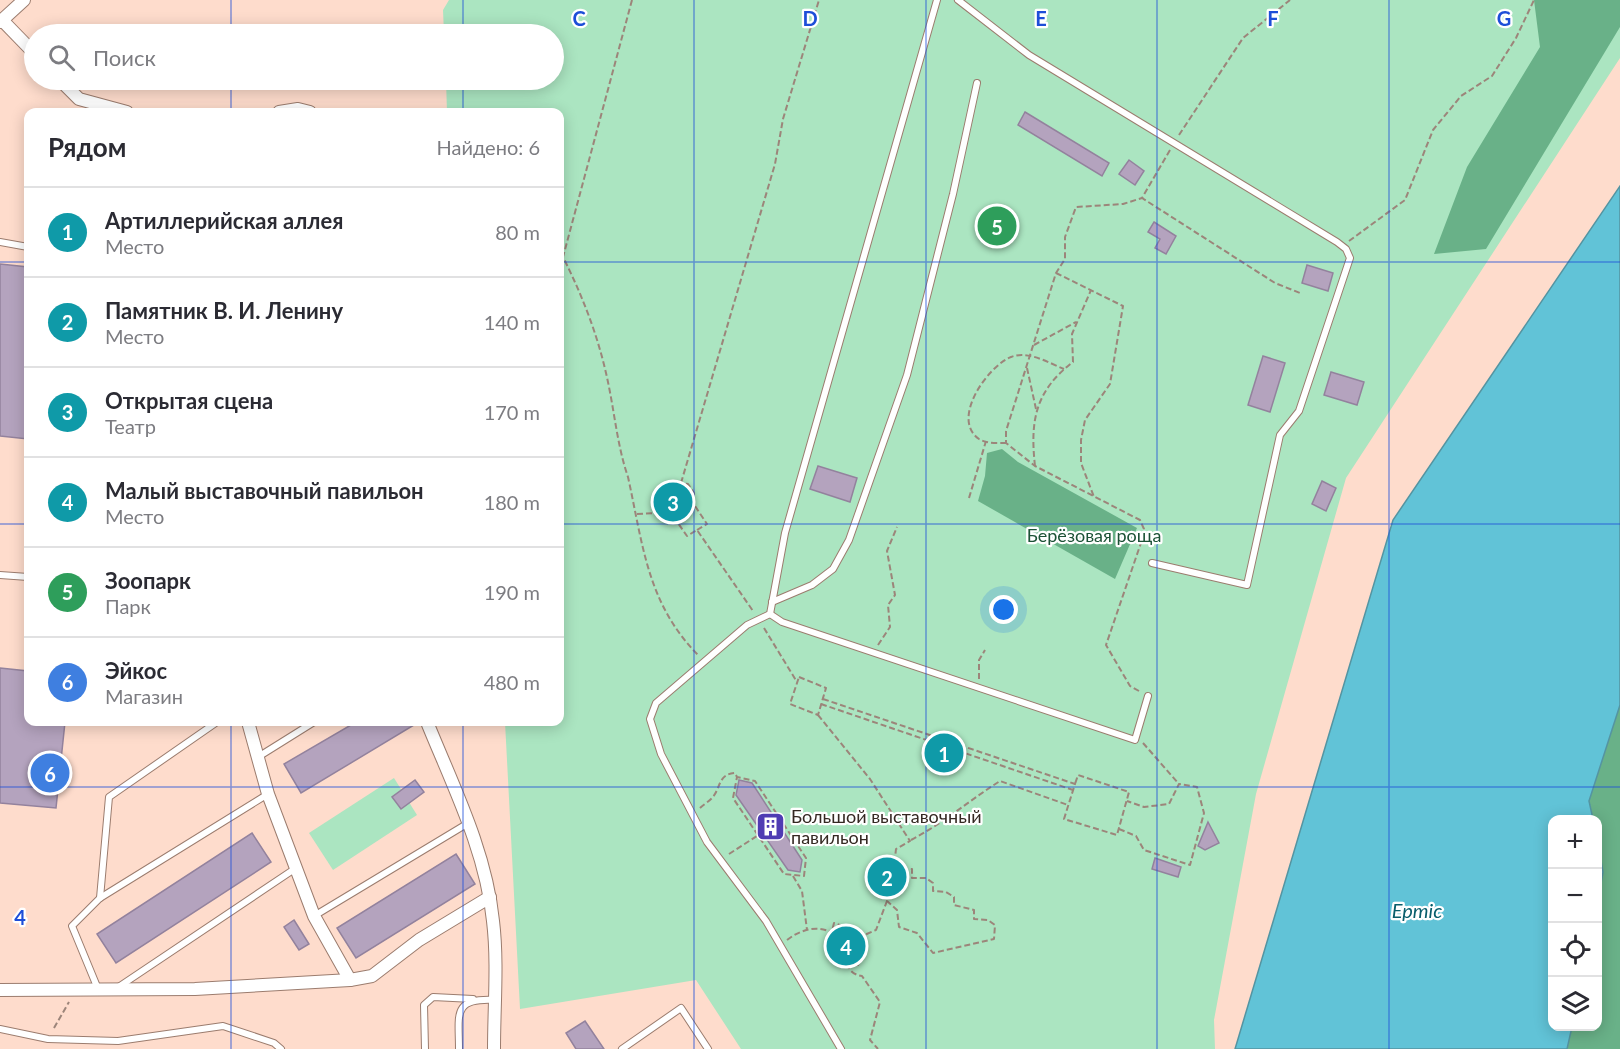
<!DOCTYPE html>
<html lang="ru">
<head>
<meta charset="utf-8">
<style>
  :root { --surface:#fff; --page:#f7f7f7; --text:#2b2b33; --muted:#7c7c81; --line:#e1e1e2; --accent:#4f3cb3 }
  body { margin:0; font-family:Lato,sans-serif; background:var(--page); color:var(--text) }
  .controls { position:absolute; right:18px; bottom:18px; display:grid; overflow:hidden; border-radius:12px; box-shadow:0 3px 15px #0003 }
  .controls button { width:54px; height:54px; display:grid; place-items:center; padding:0; border:0; border-bottom:2px solid var(--line); background:var(--surface); color:var(--text); font:30px sans-serif }
  .you { position:absolute; left:1004px; top:610px; width:21px; height:21px; margin:-15px; border:4px solid #fff; border-radius:50%; background:#1a73e8; box-shadow:0 0 0 9px #1a73e833 }
  .badge { display:grid; place-items:center; width:39px; height:39px; border-radius:50%; background:var(--accent); color:#fff; font-size:20px; font-weight:700 }
  .pin { position:absolute; translate:-50% -50%; border:3px solid #fff; box-shadow:0 2px 6px #0006 }
  .list { margin:0; padding:0; list-style:none }
  h2 { display:flex; justify-content:space-between; align-items:center; height:78px; margin:0; padding:0 24px; font-size:26px }
  h2 small { font-size:20px; font-weight:400; color:var(--muted) }
  .list li { display:grid; grid-template-columns:39px 1fr auto; gap:18px; align-items:center; box-sizing:border-box; height:90px; padding:0 24px; border-top:2px solid var(--line) }
  .list b { display:block; font-size:22px; white-space:nowrap }
  .list p { margin:0; font-size:20px; white-space:nowrap; color:var(--muted) }
  .list em { font-size:20px; font-style:normal; color:var(--muted) }
  .icon { flex:none; width:33px; height:33px; fill:none; stroke:currentColor; stroke-width:2; stroke-linecap:round; stroke-linejoin:round }
  .map { position:relative; flex:none; width:1620px; height:1049px; overflow:hidden }
  .search { position:absolute; background:var(--surface); box-shadow:0 3px 15px #0003; left:24px; top:24px; width:540px; height:66px; display:flex; align-items:center; gap:15px; box-sizing:border-box; padding:0 21px; border-radius:33px; color:var(--muted); font-size:22px }
  .panel { position:absolute; background:var(--surface); box-shadow:0 3px 15px #0003; left:24px; top:108px; width:540px; height:618px; border-radius:12px }
  .map>svg:first-child { display:block }
</style>
</head>
<body>
<div class="map">
<svg width="1620" height="1049" viewBox="0 0 1620 1049">
  <rect width="100%" height="100%" fill="#fedccc"/>
  <g fill="#abe5c1">
    <polygon points="449,0 1620,0 1620,58 1346,478 1256,794 1214,1020 1215,1049 741,1049 696,980 520,1009 505,722 560,722 560,112 447,112 446,80 554,80 554,34 444,34 443,10"/>
    <polygon points="394,778 417,815 333,870 309,833"/>
  </g>
  <g fill="#69b188">
    <polygon points="1534,0 1620,0 1620,27 1486,249 1434,254 1467,167 1540,47"/>
    <polygon points="1002,449 1018,462 1137,528 1115,579 978,501 985,476 987,453"/>
    <polygon points="1620,705 1620,1049 1567,1049 1572,1027 1598,1026 1598,900 1603,872 1598,844 1598,820 1593,819 1589,801"/>
  </g>
  <g fill="#61c3d7" stroke="#5494a1" stroke-width="1.5">
    <polygon points="1620,186 1620,705 1589,801 1593,819 1552,820 1552,1026 1572,1027 1567,1049 1235,1049 1393,520"/>
    <polygon points="1598,844 1603,872 1598,900"/>
  </g>
  <g fill="#b4a3be" stroke="#93829d" stroke-width="1.5">
    <polygon points="1025,112 1109,163 1102,176 1018,125"/>
    <polygon points="1129,160 1144,171 1135,185 1119,174"/>
    <polygon points="1154,222 1176,236 1166,254 1155,248 1160,239 1148,232"/>
    <polygon points="0,264 28,267 28,439 0,436"/>
    <polygon points="1307,265 1333,273 1328,291 1302,283"/>
    <polygon points="1263,356 1285,363 1270,412 1248,405"/>
    <polygon points="1331,372 1364,382 1357,405 1324,395"/>
    <polygon points="818,466 857,478 850,502 810,489"/>
    <polygon points="1322,481 1336,488 1326,511 1312,504"/>
    <polygon points="0,668 28,671 28,722 65,722 56,808 0,803"/>
    <polygon points="356,722 419,722 301,793 284,764"/>
    <polygon points="415,780 424,792 401,809 392,797"/>
    <polygon points="739,780 752,783 802,860 800,872 788,870 736,795"/>
    <polygon points="1208,822 1219,843 1205,850 1198,846"/>
    <polygon points="252,833 271,862 116,963 97,934"/>
    <polygon points="456,854 475,884 356,958 337,928"/>
    <polygon points="1155,858 1181,867 1178,877 1152,869"/>
    <polygon points="294,920 309,944 299,950 284,927"/>
    <polygon points="836,927 846,931 859,952 856,962 845,958 833,940"/>
    <polygon points="585,1021 604,1049 576,1049 566,1033"/>
  </g>
  <g fill="none" stroke-linecap="round" stroke-linejoin="round">
    <defs>
      <g id="service">
        <polyline points="958,0 1029,55 1337,242 1346,249 1350,258 1299,411 1280,435 1247,585 1152,563"/>
        <polyline points="0,242 28,247"/>
        <polyline points="0,575 28,577"/>
        <polyline points="772,602 812,585 833,569 849,540 907,375 953,194 977,83"/>
        <polyline points="770,614 782,622 1135,740 1148,696"/>
        <polyline points="258,757 314,722"/>
        <polyline points="100,898 109,797 217,722"/>
        <polyline points="314,916 470,822"/>
        <polyline points="117,988 296,868"/>
        <polyline points="98,989 72,926 100,898 268,794"/>
        <polyline points="0,1029 48,1039 118,1041 223,1026 274,1043 281,1049"/>
        <polyline points="425,1049 424,1005 433,997 473,999"/>
        <path d="M459 1049C459 1015 452 998 494 1000"/>
        <polyline points="622,1049 681,1008 708,1049"/>
        <polyline points="841,1049 766,921 707,842 661,754 650,719 656,703 747,625 770,614 785,533 937,0"/>
      </g>
      <g id="minor">
        <polyline points="2,20 34,53"/>
        <polyline points="0,22 24,0"/>
        <polyline points="60,80 79,99 127,112"/>
        <polyline points="279,112 298,109 310,112"/>
        <polyline points="248,722 268,794 314,916 350,980"/>
        <path d="M427 722C453 786 486 851 493 921 498 962 494 1007 494 1049"/>
        <polyline points="0,990 195,989 350,980 372,976 419,940 490,897"/>
      </g>
    </defs>
    <use href="#service" stroke="#9b7c6e" stroke-width="8"/>
    <use href="#minor" stroke="#9b7c6e" stroke-width="14"/>
    <g stroke="#9c857a" stroke-width="2" stroke-dasharray="6 3" stroke-linecap="butt">
      <path d="M632 0 563 257C584 299 600 341 609 387 615 417 618 448 628 477 643 545 647 603 698 655"/>
      <polyline points="1179,135 1243,38 1290,0"/>
      <polyline points="1170,150 1142,198 1275,283 1300,293"/>
      <polyline points="1349,241 1405,200 1433,130 1461,96 1492,76 1516,38 1534,0"/>
      <polyline points="1056,273 1123,306 1110,384 1085,420 1081,440 1081,463 1094,497"/>
      <polyline points="1034,345 1076,322"/>
      <polyline points="1027,368 1036,409"/>
      <path d="M1006 443C998 443 987 444 979 439 950 419 988 366 1011 357 1028 350 1049 363 1064 369"/>
      <path d="M1035 466C1030 421 1035 391 1073 362L1072 334 1091 290"/>
      <polyline points="681,483 775,164 783,119 819,0"/>
      <polyline points="969,498 986,441"/>
      <polyline points="637,514 657,513"/>
      <path d="M697 530 707 524 693 503 694 493 688 484C673 482 651 495 657 513L664 517 673 516 687 536 697 530 753 611"/>
      <polyline points="764,628 797,682"/>
      <polyline points="878,645 890,627 888,605 895,595 887,551 897,527"/>
      <polygon points="799,677 826,688 818,715 790,704"/>
      <polyline points="979,679 979,660 985,650"/>
      <polyline points="1139,691 1130,686 1106,645 1143,537 1144,529 1140,520 1035,466 1006,443 1006,431 1056,273 1065,259 1065,237 1076,207 1123,204 1142,198"/>
      <polyline points="823,699 1075,784 1064,819 1117,835 1129,792 1078,775 1075,784"/>
      <polyline points="821,704 1073,790"/>
      <polyline points="818,715 870,779 910,841 896,849 891,894 887,901 897,910 899,927 917,933 933,953 994,939 995,925 988,920 974,919 974,910 954,905 954,897 946,892 933,891 933,883 926,878 912,878 912,869 894,868"/>
      <polyline points="1143,743 1179,784"/>
      <path d="M700 808C703 805 708 802 711 799 721 790 717 774 735 773L737 777 755 781 806 858 804 876 784 874 733 798 737 777"/>
      <polyline points="1119,829 1136,836 1144,850 1190,865 1204,813 1197,787 1179,784 1169,804 1144,807 1127,801"/>
      <path d="M911 840C942 824 970 800 1000 781L1068 805"/>
      <polyline points="729,854 757,836"/>
      <polyline points="793,876 802,891 807,930"/>
      <polyline points="855,939 848,928 834,923 830,939 843,961 858,965 862,951 855,939 876,930 887,901"/>
      <path d="M787 940C800 930 816 925 831 932"/>
      <path d="M848 963C848 971 855 975 862 976L880 1002 870 1040 878 1049"/>
      <polyline points="54,1028 69,1002"/>
    </g>
    <use href="#service" stroke="#fff" stroke-width="6"/>
    <use href="#minor" stroke="#fff" stroke-width="12"/>
  </g>
  <path fill="none" stroke="#1d4ed8" stroke-width="1.5" stroke-opacity="0.55" d="M231 0V34M463 0V34M694 0V1049M926 0V1049M1157 0V1049M1389 0V1049M231 80V112M463 80V112M0 262H28M560 262H1620M0 524H28M560 524H1620M231 722V1049M463 722V1049M0 787H1620"/>
  <defs>
    <symbol id="building-square" viewBox="-11 -11 22 22"><rect x="-9" y="-9" width="18" height="18" rx="4" fill="#4f3cb3" stroke="#fff"/><path d="M-4-6H4V6H1V3H-1V6H-4ZM-2.5-4.3h1.7v1.8h-1.7ZM.8-4.3h1.7v1.8H.8ZM-2.5-1h1.7V.8h-1.7ZM.8-1h1.7V.8H.8Z" fill="#fff"/></symbol>
  </defs>
  <g fill-rule="evenodd">
    <use href="#building-square" x="754" y="810" width="33" height="33"/>
  </g>
  <g text-anchor="middle" stroke-width="4.5" stroke-linejoin="round" paint-order="stroke">
    <g font-size="18" fill="#1c5236" stroke="#fff">
      <text x="1094" y="542">Берёзовая роща</text>
    </g>
    <g font-size="18" fill="#342822" stroke="#fff" text-anchor="start">
      <text x="791" y="823">Большой выставочный<tspan x="791" dy="21">павильон</tspan></text>
    </g>
    <g font-size="20" font-style="italic" fill="#085e6c" stroke="#fff">
      <text x="1417" y="918">Ертіс</text>
    </g>
  </g>
  <g font-size="20" text-anchor="middle" font-weight="bold" fill="#1d4ed8" stroke="#fff" stroke-width="4.5" stroke-linejoin="round" paint-order="stroke">
    <text x="579" y="26">C</text>
    <text x="810" y="26">D</text>
    <text x="1041" y="26">E</text>
    <text x="1273" y="26">F</text>
    <text x="1504" y="26">G</text>
    <text x="20" y="925">4</text>
  </g>
</svg>
<div class="controls">
<button>+</button>
<button>−</button>
<button><svg class="icon" aria-label="locate" viewBox="0 0 24 24"><circle cx="12" cy="12" r="6"/><path d="M12 2v4M12 18v4M2 12h4M18 12h4"/></svg></button>
<button><svg class="icon" aria-label="layers" viewBox="0 0 24 24"><path d="M12 4l9 5-9 5-9-5zM3 14l9 5 9-5"/></svg></button>
</div>
<div class="you"></div>
<div class="pin badge" style="left:944px;top:753px;background:#0f9aa8">1</div>
<div class="pin badge" style="left:887px;top:877px;background:#0f9aa8">2</div>
<div class="pin badge" style="left:673px;top:502px;background:#0f9aa8">3</div>
<div class="pin badge" style="left:846px;top:946px;background:#0f9aa8">4</div>
<div class="pin badge" style="left:997px;top:226px;background:#2e9e5b">5</div>
<div class="pin badge" style="left:50px;top:773px;background:#3f7fe0">6</div>
<div class="search"><svg class="icon" aria-label="search" viewBox="0 0 24 24"><circle cx="10" cy="10" r="6"/><path d="M15 15l6 6"/></svg>Поиск</div>
<section class="panel">
<h2>Рядом<small>Найдено: 6</small></h2>
<ul class="list">
<li><span class="badge" style="background:#0f9aa8">1</span><div><b>Артиллерийская аллея</b><p>Место</p></div><em>80 m</em></li>
<li><span class="badge" style="background:#0f9aa8">2</span><div><b>Памятник В. И. Ленину</b><p>Место</p></div><em>140 m</em></li>
<li><span class="badge" style="background:#0f9aa8">3</span><div><b>Открытая сцена</b><p>Театр</p></div><em>170 m</em></li>
<li><span class="badge" style="background:#0f9aa8">4</span><div><b>Малый выставочный павильон</b><p>Место</p></div><em>180 m</em></li>
<li><span class="badge" style="background:#2e9e5b">5</span><div><b>Зоопарк</b><p>Парк</p></div><em>190 m</em></li>
<li><span class="badge" style="background:#3f7fe0">6</span><div><b>Эйкос</b><p>Магазин</p></div><em>480 m</em></li>
</ul>
</section>
</div>
</body>
</html>
